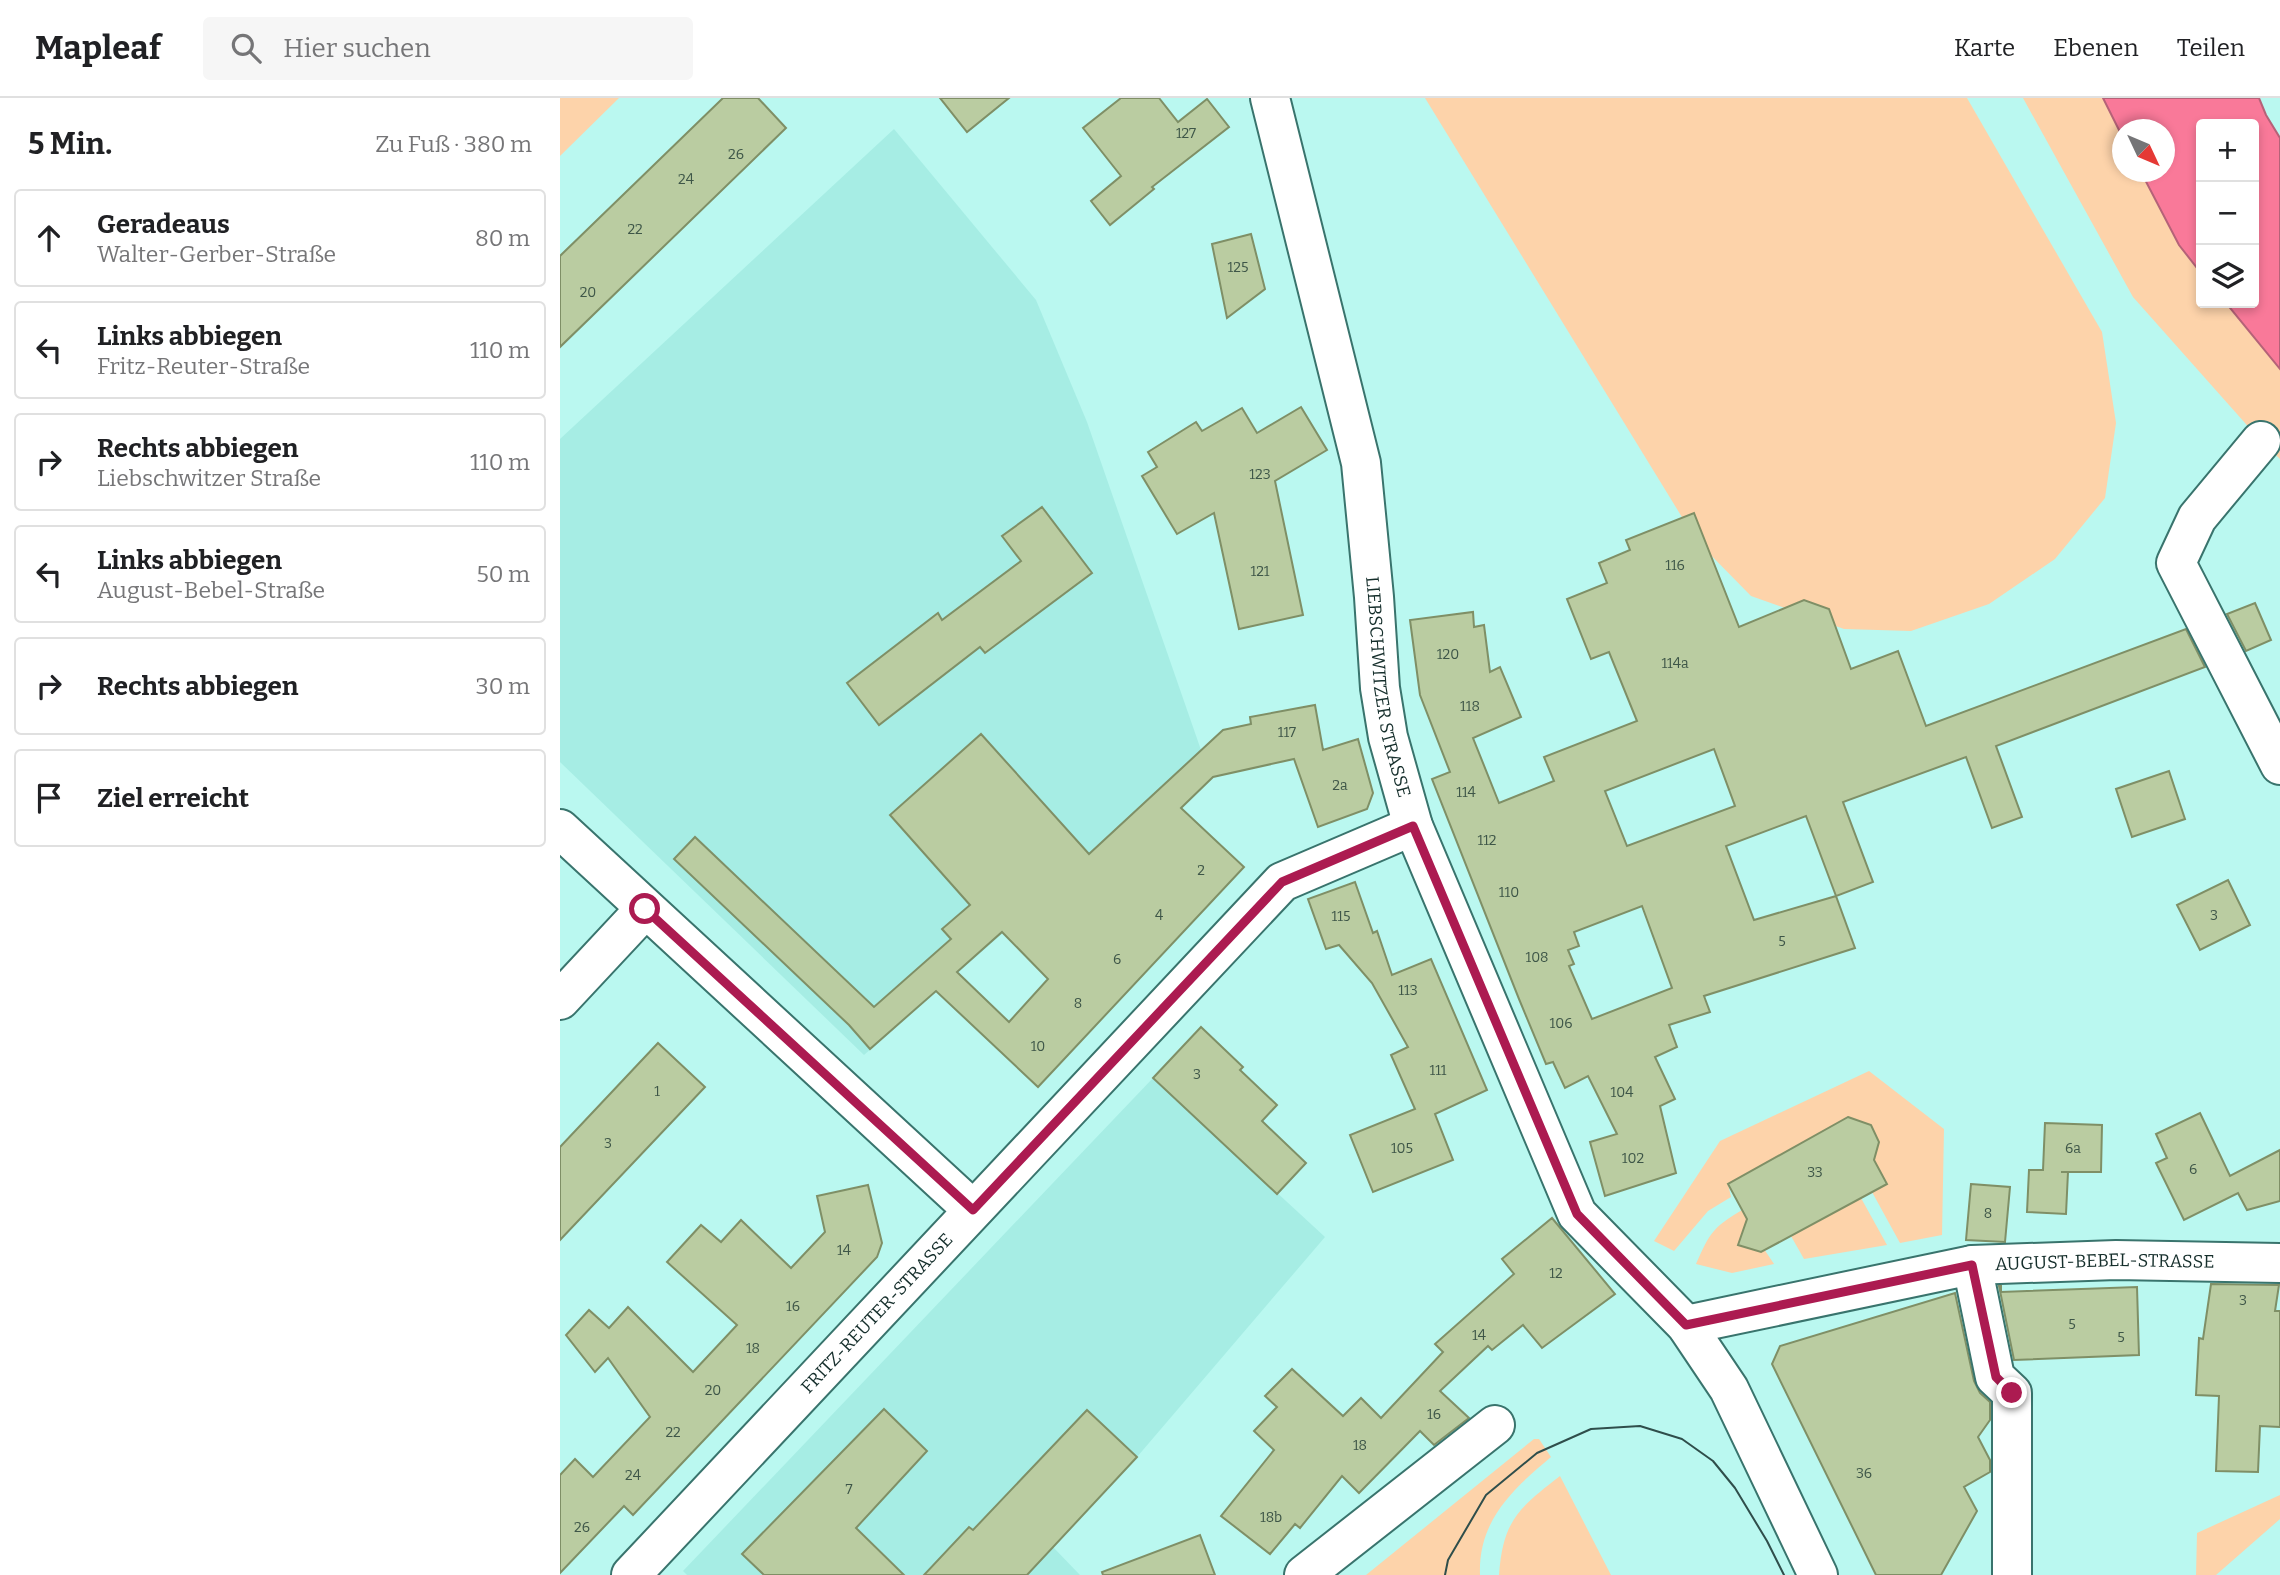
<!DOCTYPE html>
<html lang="de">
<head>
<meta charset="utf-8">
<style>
  :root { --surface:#fff; --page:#f6f6f6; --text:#202124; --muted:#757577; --line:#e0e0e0 }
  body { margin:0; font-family:Bitter,serif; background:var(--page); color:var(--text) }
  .controls { position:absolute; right:21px; top:21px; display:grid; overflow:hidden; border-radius:7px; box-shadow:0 4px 10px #0003 }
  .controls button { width:63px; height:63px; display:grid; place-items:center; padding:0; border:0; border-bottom:2px solid var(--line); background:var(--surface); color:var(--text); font:35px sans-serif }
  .compass { position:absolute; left:1552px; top:21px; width:63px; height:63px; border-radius:50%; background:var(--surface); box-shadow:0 4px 10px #0003; rotate:134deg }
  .stop { position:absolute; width:21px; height:21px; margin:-16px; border:5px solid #ac1b51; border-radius:50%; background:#fff }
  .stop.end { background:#ac1b51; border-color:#fff; box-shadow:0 2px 7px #0008 }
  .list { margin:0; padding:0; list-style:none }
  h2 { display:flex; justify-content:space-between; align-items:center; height:91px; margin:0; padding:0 28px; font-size:30px }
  h2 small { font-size:23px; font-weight:400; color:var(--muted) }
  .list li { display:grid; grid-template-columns:46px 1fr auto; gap:21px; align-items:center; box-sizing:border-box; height:98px; margin:0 14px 14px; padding:0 14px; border:2px solid var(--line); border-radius:7px }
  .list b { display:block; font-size:26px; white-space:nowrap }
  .list p { margin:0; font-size:23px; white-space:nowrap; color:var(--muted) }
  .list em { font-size:23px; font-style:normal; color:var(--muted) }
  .icon { flex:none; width:38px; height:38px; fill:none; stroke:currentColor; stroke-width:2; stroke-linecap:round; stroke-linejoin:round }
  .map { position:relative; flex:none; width:1720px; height:1477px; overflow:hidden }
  header { display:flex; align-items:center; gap:42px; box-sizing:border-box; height:98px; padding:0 35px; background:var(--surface); border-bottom:2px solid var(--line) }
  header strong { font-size:33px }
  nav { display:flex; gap:38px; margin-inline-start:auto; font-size:24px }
  .search { width:490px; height:63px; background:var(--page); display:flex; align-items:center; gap:18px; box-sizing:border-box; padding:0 24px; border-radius:7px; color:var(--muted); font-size:26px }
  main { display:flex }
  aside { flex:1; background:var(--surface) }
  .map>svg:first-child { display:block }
</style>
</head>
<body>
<header>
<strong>Mapleaf</strong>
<div class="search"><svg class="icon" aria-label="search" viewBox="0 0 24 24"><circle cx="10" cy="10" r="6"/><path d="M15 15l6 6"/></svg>Hier suchen</div>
<nav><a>Karte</a><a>Ebenen</a><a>Teilen</a></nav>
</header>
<main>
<aside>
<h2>5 Min.<small>Zu Fuß · 380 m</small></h2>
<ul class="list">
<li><svg class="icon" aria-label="ahead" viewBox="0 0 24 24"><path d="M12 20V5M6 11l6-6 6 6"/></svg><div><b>Geradeaus</b><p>Walter-Gerber-Straße</p></div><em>80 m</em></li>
<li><svg class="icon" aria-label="left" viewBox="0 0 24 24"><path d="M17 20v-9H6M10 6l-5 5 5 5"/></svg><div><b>Links abbiegen</b><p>Fritz-Reuter-Straße</p></div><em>110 m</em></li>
<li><svg class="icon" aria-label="right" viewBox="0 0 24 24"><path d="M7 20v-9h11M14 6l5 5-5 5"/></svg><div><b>Rechts abbiegen</b><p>Liebschwitzer Straße</p></div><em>110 m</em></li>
<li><svg class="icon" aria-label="left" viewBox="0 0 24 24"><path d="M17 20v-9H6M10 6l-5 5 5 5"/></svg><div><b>Links abbiegen</b><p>August-Bebel-Straße</p></div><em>50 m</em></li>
<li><svg class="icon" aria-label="right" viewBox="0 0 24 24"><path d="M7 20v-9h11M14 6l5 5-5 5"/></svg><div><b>Rechts abbiegen</b></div><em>30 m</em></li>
<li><svg class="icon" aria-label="arrive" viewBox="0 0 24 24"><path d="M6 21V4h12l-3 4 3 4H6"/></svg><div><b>Ziel erreicht</b></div></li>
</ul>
</aside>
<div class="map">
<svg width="1720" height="1477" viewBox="0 0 1720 1477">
  <rect width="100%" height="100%" fill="#baf8f0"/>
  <g fill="#a6ede4">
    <polygon points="334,31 476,202 527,324 641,652 443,835 304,957 0,664 0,341"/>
    <polygon points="593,980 765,1139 577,1359 493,1449 520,1477 127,1477 123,1473"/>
  </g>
  <g fill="#fdd3aa">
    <polygon points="0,0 59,0 0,58"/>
    <polygon points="865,0 1407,0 1542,234 1556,325 1545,400 1495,461 1429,506 1351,533 1284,531 1191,498 1136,442"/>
    <polygon points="1463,0 1543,0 1562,38 1562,74 1581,74 1619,147 1641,175 1641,205 1666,205 1720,271 1720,361 1701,343 1573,199"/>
    <polygon points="1309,973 1384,1031 1382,1137 1340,1145 1312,1094 1326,1086 1314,1062 1319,1044 1311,1027 1288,1019 1168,1086 1171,1099 1148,1113 1114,1153 1094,1143 1160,1043"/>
    <polygon points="1301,1100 1327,1147 1244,1161 1231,1138"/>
    <path d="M1182 1112 1190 1127 1186 1149 1195 1152 1202 1148 1214 1166 1172 1175 1136 1166C1150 1135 1152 1130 1182 1112Z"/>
    <path d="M974 1341H979L991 1359C953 1391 918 1422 920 1477H806Z"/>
    <path d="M1000 1378 1051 1477H939C943 1422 959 1410 1000 1378Z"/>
    <polygon points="1720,1397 1720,1421 1656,1477 1636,1477 1637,1435"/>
  </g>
  <polygon fill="#f97999" stroke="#b56278" stroke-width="2" points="1543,0 1699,0 1706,17 1720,40 1720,271 1666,205 1694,205 1694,26 1641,26 1641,175 1619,147 1581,74 1604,74 1604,32 1562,32 1562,38"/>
  <g fill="#bacca1" stroke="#7f8f66" stroke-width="2" fill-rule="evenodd">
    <polygon points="163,0 198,0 226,30 0,249 0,158"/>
    <polygon points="380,0 449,0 407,34"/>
    <polygon points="561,0 599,0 618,24 647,1 669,29 592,89 594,91 550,127 531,103 561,78 523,30"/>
    <polygon points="691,136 705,191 667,220 652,146"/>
    <polygon points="741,309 767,352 715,383 743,517 679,531 654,415 617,436 582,378 597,369 588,354 636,324 642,333 682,310 697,335"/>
    <polygon points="482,409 532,475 425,555 420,549 319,627 287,585 378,515 382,522 461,463 442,438"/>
    <path d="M1134 415 1179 529 1244 502 1269 511 1291 571 1338 553 1366 628 1626 531 1645 569 1436 648 1462 719 1432 730 1406 659 1283 704 1313 784 1276 798 1295 850 1144 898 1150 914 1109 927 1117 949 1095 959 1115 1001 1100 1008 1116 1075 1045 1098 1030 1044 1057 1036 1028 978 1005 990 993 964 986 966 959 901 872 681 890 674 860 597 850 522 913 514 914 529 924 527 930 574 940 569 961 619 913 640 939 705 994 683 984 659 1077 623 1049 554 1031 561 1007 501 1047 485 1039 465 1070 452 1066 442ZM1154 651 1175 708 1067 748 1045 693ZM1246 718 1276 798 1194 822 1166 748ZM1082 808 1112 890 1032 921 1009 868 1014 866 1008 852 1019 848 1014 834Z"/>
    <polygon points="1695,505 1711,542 1686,553 1667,516"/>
    <path d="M755 607 763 652 798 641 813 695 807 711 758 729 734 661 653 679 621 710 684 769 478 989 376 893 310 951 289 927 114 761 135 739 314 909 391 841 382 831 410 807 330 717 421 636 529 756 663 632 691 626 690 619ZM442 834 488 881 449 924 397 874Z"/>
    <polygon points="1609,673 1625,721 1572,739 1556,691"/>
    <polygon points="1668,782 1690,827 1640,852 1617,807"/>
    <polygon points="795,784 813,835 817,833 832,877 871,861 927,992 875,1016 893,1062 813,1094 790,1037 855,1011 831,957 848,949 812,885 779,847 766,851 748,801"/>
    <polygon points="641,929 683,969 680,972 717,1007 702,1023 746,1065 717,1096 593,980"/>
    <polygon points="98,945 145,989 0,1142 0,1049"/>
    <polygon points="1640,1015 1670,1078 1720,1052 1720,1103 1687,1112 1678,1095 1624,1122 1596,1065 1607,1060 1596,1036"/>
    <polygon points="1288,1019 1311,1027 1319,1044 1314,1062 1327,1086 1201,1154 1178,1147 1187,1121 1168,1086"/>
    <polygon points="1485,1025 1542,1027 1541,1074 1501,1074 1508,1074 1506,1116 1467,1114 1469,1072 1483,1072"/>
    <polygon points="1411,1086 1450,1089 1445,1144 1406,1142"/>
    <polygon points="308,1087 322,1145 317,1159 73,1417 64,1408 0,1475 0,1377 15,1361 33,1379 90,1319 48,1260 35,1274 6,1237 29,1212 49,1230 68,1209 133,1274 177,1227 107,1164 141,1127 161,1144 181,1122 231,1170 265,1134 257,1098"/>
    <polygon points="992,1120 1055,1196 982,1250 963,1227 932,1252 928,1248 880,1293 909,1320 874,1347 860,1333 799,1395 782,1378 740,1430 735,1426 710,1456 661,1418 714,1352 694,1333 717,1309 705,1298 732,1271 783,1318 801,1300 821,1320 883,1254 875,1246 954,1176 942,1161"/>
    <polygon points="1651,1186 1719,1187 1715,1213 1720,1213 1720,1329 1700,1328 1698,1374 1656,1373 1659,1298 1636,1297 1639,1240 1643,1241"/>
    <polygon points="1439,1188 1441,1188 1441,1194 1577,1189 1579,1257 1454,1262"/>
    <polygon points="1395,1195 1414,1283 1420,1295 1430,1304 1430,1322 1418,1339 1430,1362 1430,1374 1404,1389 1417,1413 1381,1477 1316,1477 1212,1266 1220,1248"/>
    <polygon points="324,1311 367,1353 296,1430 344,1477 204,1477 182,1456"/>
    <polygon points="527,1312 577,1359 467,1477 364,1477 409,1429 413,1432"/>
    <polygon points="640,1437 655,1477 543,1477 542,1474"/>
  </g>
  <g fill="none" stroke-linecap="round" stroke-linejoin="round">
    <defs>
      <g id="street">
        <polyline points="1701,343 1637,420 1616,465 1720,667"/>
        <polyline points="0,731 413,1112"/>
        <polyline points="0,902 85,811"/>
        <polyline points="1412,1167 1435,1279 1452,1295 1452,1477"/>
        <path id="s1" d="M1126 1227 1412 1167 1556 1162 1720 1165"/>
        <path id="s2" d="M71 1477 722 784 853 728"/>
        <polyline points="744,1477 935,1327"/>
      </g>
      <g id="secondary">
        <path id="s3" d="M710 0 801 365 814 499 820 590 828 639 853 728 1017 1116 1126 1227 1169 1291 1258 1477"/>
      </g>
    </defs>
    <use href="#street" stroke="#39746d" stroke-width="42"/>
    <use href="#secondary" stroke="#39746d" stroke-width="42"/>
    <use href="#street" stroke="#fff" stroke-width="38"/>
    <use href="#secondary" stroke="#fff" stroke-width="38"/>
    <polyline stroke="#2f4e4b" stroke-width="2" points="885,1477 888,1462 926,1397 977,1355 1031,1331 1080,1328 1122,1341 1153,1363 1175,1390 1207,1443 1224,1477"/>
  </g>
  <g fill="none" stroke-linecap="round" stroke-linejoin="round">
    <polyline stroke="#ac1b51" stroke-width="9" points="85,811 413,1112 722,784 853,728 1017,1116 1126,1227 1412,1167 1436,1279 1452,1295"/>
  </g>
  <g text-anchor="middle" stroke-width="5" stroke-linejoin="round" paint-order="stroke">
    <g font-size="14" fill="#3e5648">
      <text x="626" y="40">127</text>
      <text x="176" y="61">26</text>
      <text x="126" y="86">24</text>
      <text x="75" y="136">22</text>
      <text x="678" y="174">125</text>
      <text x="28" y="199">20</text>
      <text x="700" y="381">123</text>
      <text x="1115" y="472">116</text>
      <text x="700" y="478">121</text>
      <text x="888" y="561">120</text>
      <text x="1115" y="570">114a</text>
      <text x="910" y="613">118</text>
      <text x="727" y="639">117</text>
      <text x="780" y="692">2a</text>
      <text x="906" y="699">114</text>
      <text x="927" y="747">112</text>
      <text x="641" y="777">2</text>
      <text x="949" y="799">110</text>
      <text x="599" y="822">4</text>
      <text x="1654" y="822">3</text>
      <text x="781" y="823">115</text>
      <text x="1222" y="848">5</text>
      <text x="977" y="864">108</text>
      <text x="557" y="866">6</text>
      <text x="848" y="897">113</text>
      <text x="518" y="910">8</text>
      <text x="1001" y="930">106</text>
      <text x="478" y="953">10</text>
      <text x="878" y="977">111</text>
      <text x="637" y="981">3</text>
      <text x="97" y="998">1</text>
      <text x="1062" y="999">104</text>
      <text x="48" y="1050">3</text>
      <text x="842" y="1055">105</text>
      <text x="1513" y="1055">6a</text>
      <text x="1073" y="1065">102</text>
      <text x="1633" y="1076">6</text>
      <text x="1255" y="1079">33</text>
      <text x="1428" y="1120">8</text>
      <text x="284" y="1157">14</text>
      <text x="996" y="1180">12</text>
      <text x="1683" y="1207">3</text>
      <text x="233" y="1213">16</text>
      <text x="1512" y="1231">5</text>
      <text x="919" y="1242">14</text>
      <text x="1561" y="1244">5</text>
      <text x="193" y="1255">18</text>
      <text x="153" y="1297">20</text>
      <text x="874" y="1321">16</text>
      <text x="113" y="1339">22</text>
      <text x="800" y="1352">18</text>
      <text x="1304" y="1380">36</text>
      <text x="73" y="1382">24</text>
      <text x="289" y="1396">7</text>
      <text x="711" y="1424">18b</text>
      <text x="22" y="1434">26</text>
    </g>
    <g font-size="18" fill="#152e2b" stroke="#e5fdf9">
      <text dy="6" stroke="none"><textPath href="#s3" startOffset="602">LIEBSCHWITZER STRASSE</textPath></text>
      <text dy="6" stroke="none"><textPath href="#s1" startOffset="425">AUGUST-BEBEL-STRASSE</textPath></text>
      <text dy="6" stroke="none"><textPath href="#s2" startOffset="359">FRITZ-REUTER-STRASSE</textPath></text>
    </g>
  </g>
</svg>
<div class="controls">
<button>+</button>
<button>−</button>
<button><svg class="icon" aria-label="layers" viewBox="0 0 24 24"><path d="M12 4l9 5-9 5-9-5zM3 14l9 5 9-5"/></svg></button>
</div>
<svg class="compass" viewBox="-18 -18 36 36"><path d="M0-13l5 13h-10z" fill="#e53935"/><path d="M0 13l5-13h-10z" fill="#757577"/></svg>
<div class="stop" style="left:85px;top:811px"></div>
<div class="stop end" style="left:1452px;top:1295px"></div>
</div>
</main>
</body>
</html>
